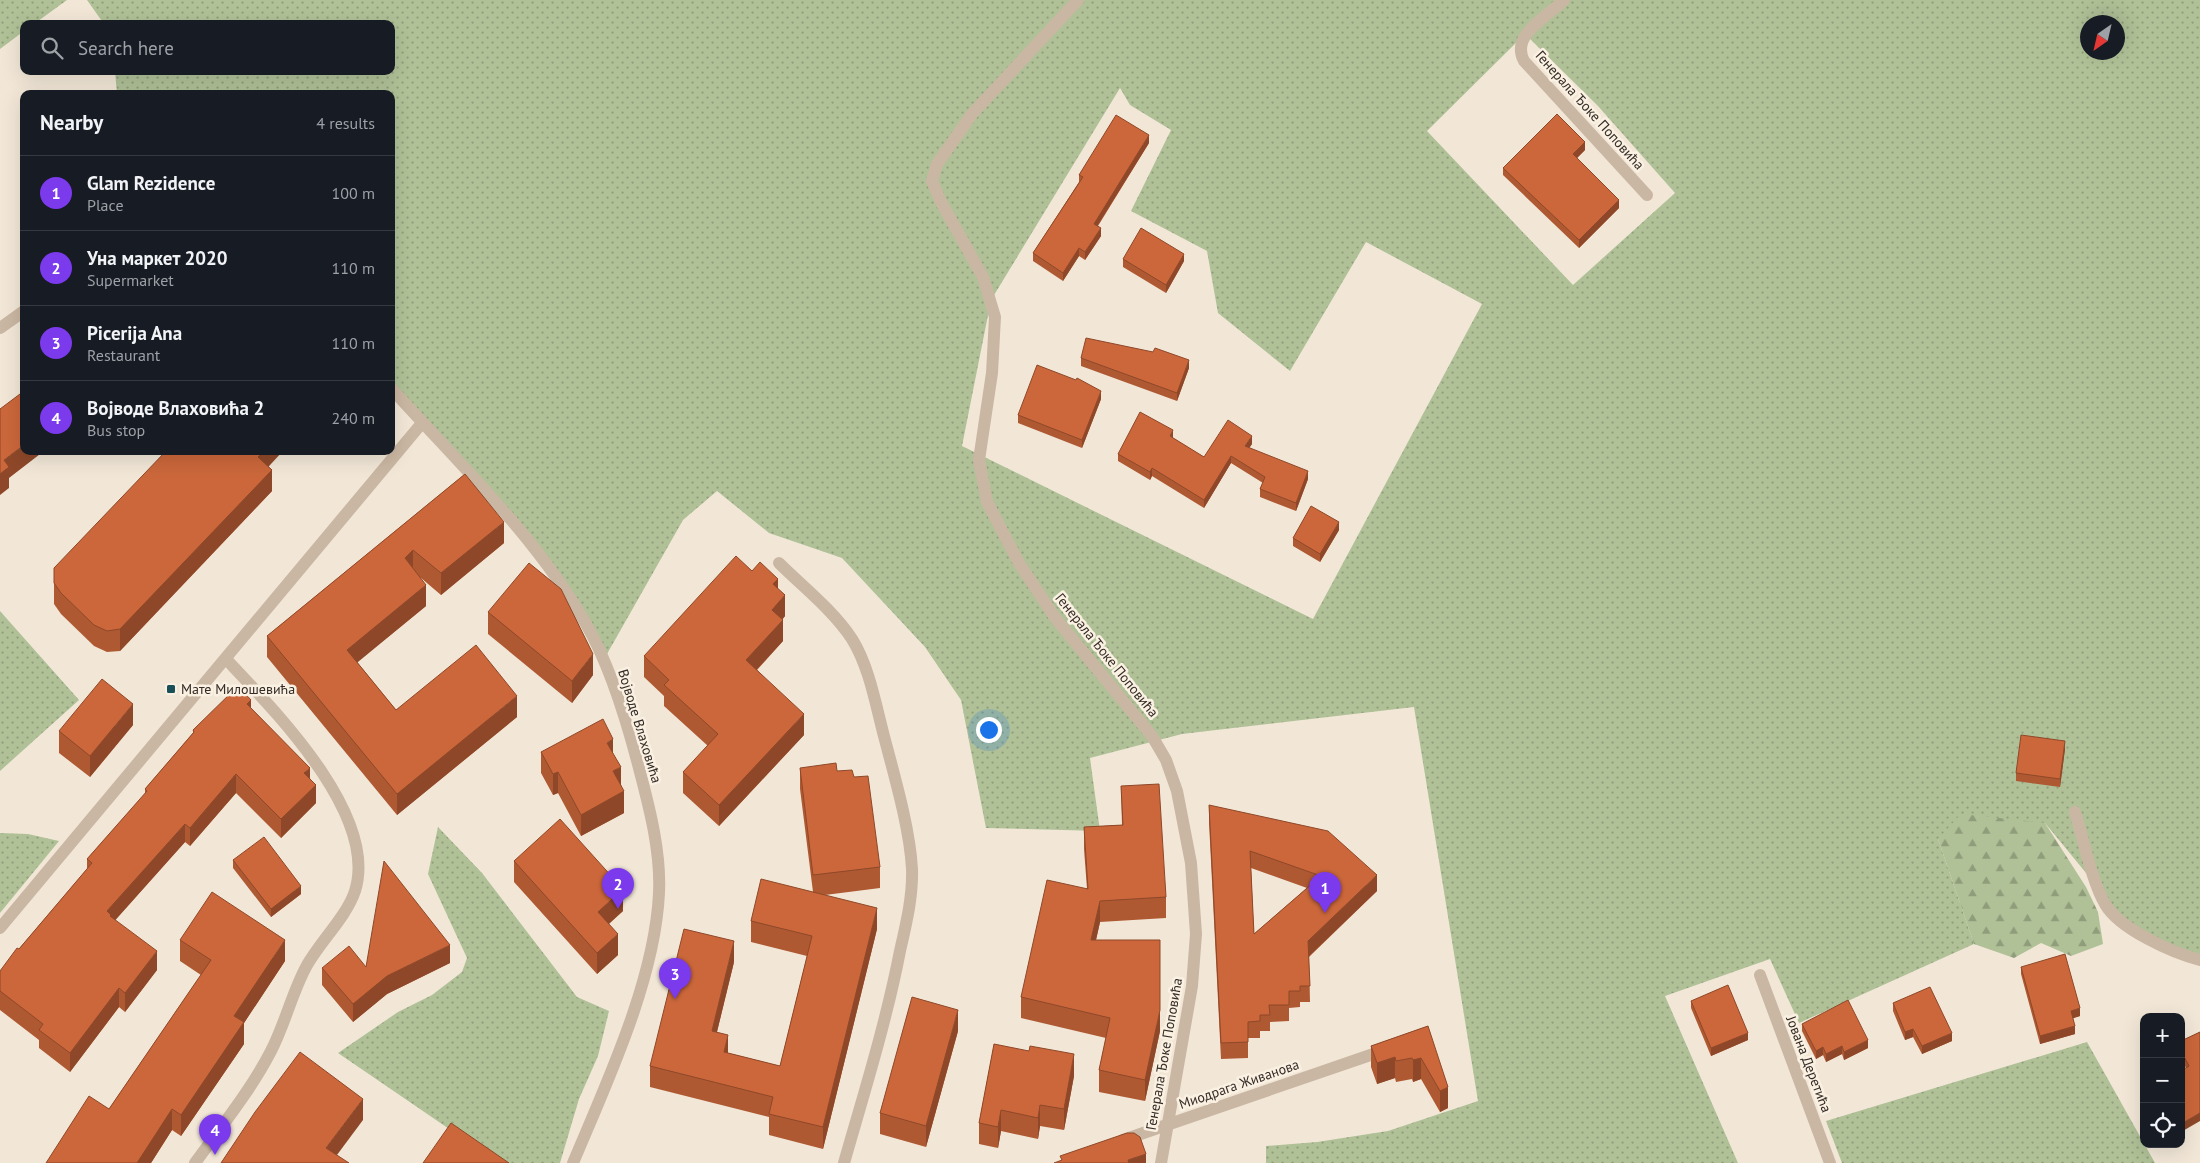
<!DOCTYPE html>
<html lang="en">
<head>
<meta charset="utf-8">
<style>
  :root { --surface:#171b24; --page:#242831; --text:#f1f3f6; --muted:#9ea1a6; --line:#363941; --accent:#7c3aed }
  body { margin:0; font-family:"PT Sans",sans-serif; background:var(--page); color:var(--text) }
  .controls { position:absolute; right:15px; bottom:15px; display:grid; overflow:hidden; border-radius:10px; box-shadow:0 5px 20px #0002 }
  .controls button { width:45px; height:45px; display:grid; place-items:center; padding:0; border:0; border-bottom:1px solid var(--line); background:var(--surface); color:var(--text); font:25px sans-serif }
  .compass { position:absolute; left:2080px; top:15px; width:45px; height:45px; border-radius:50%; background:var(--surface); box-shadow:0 5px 20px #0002; rotate:214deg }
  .you { position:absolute; left:988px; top:729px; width:18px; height:18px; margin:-12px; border:4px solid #fff; border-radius:50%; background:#1a73e8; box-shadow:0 0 0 8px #1a73e833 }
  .badge { display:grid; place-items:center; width:32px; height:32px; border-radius:50%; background:var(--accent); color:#fff; font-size:16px; font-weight:700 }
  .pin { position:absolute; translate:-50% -41px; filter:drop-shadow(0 1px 2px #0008) }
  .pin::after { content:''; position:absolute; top:26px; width:18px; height:15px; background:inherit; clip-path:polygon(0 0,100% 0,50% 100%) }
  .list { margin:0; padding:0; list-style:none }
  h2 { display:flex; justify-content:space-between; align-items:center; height:65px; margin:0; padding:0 20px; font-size:21px }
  h2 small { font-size:16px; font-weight:400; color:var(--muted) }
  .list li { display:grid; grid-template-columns:32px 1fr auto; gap:15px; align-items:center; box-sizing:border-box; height:75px; padding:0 20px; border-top:1px solid var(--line) }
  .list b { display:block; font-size:19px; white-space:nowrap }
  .list p { margin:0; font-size:16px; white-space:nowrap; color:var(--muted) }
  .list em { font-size:16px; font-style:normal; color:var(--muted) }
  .icon { flex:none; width:28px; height:28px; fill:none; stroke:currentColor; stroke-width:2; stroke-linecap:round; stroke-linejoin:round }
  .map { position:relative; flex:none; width:2200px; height:1163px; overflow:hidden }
  .search { position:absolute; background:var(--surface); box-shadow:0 5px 20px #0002; left:20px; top:20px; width:375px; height:55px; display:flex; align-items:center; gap:12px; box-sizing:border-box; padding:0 18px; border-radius:10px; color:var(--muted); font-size:19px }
  .panel { position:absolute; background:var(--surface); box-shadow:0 5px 20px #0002; left:20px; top:90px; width:375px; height:365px; border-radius:10px }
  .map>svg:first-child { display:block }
</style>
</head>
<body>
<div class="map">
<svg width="2200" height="1163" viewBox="0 0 2200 1163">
  <defs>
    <pattern id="grass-dots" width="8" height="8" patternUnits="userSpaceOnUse" patternTransform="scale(1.25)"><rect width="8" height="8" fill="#b0c197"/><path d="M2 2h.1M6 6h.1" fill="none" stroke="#909d7b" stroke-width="1.8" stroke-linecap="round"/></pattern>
    <pattern id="forest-firs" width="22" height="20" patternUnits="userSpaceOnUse" patternTransform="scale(1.25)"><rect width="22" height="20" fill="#b0c197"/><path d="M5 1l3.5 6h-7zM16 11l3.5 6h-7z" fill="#909d7b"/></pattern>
  </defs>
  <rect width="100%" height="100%" fill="#f2e7d7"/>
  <g fill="url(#grass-dots)" fill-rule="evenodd">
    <polygon points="0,0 67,0 34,24 24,24 24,31 0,49"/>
    <path d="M87 0H2200V960L2132 929 2045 823 1938 839 1974 944 1799 1023 1770 959 1665 996 1738 1163H1266V1146L1317 1142 1388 1131 1478 1101 1414 707 1182 734 1090 758 1100 831 986 828 961 700 925 647 842 558 769 533 717 491 683 520 603 661 567 593 391 388V94H117L115 71H391V24H104ZM2088 22H2118V52H2088ZM1525 34 1598 106 1675 193 1573 285 1427 131ZM1120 88 1130 105 1171 130 1131 211 1207 251 1218 313 1290 371 1366 242 1482 304 1313 619 962 446 991 300Z"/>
    <polygon points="0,611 79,700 0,771"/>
    <polygon points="438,827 482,873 577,997 609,1011 598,1056 579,1099 560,1163 499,1163 338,1053 398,1012 432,995 462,972 467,958 428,874"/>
    <polygon points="0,833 28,834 59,841 0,913"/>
    <polygon points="2087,1042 2155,1163 1842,1163 1826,1121"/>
  </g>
  <polygon fill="url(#forest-firs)" points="1961,814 2045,823 2086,887 2098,912 2103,944 2071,956 2041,943 2014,958 1974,944 1938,839"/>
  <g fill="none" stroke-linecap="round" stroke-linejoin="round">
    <g stroke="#cab7a3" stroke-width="12">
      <polyline points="1078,0 972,114 937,164 932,181 941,202 983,277 995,317 992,373 979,460 987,502 1019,563 1056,619 1152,736 1166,760 1177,791 1191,863 1196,934 1192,986 1161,1163"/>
      <path d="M1564 0C1547 17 1510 35 1524 61L1647 195"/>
      <polyline points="0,328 24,311"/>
      <path d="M391 388C459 464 535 535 586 624 610 665 628 725 640 772 650 810 661 853 659 893 655 980 607 1082 573 1163"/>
      <path d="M779 563C803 587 833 610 852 639 870 668 876 707 885 740 895 778 910 830 912 869 913 896 906 925 900 951 886 1023 864 1093 844 1163"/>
      <path d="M2075 812C2083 838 2092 882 2105 904 2119 929 2173 953 2200 960"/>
      <polyline points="0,928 422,423"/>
      <polyline points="1760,975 1830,1163"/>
      <polyline points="1123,1140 1385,1050"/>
      <path d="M195 1163C221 1127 251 1090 271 1051 285 1024 292 993 306 967 319 943 347 916 355 891 379 815 274 710 226 659"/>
    </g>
  </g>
  <g fill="#af5933" fill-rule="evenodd">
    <polygon points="1149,143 1098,226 1101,236 1085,260 1079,256 1063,281 1033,261 1033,253 1079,182 1079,175"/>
    <polygon points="1585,150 1577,158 1619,208 1579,248 1503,175 1503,168"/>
    <polygon points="1123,259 1184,261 1166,293 1123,267"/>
    <polygon points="1081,358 1189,368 1177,401 1081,366"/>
    <polygon points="1101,399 1082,448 1018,423 1018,415"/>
    <polygon points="1173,438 1204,457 1252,444 1249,448 1308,479 1296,511 1260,497 1260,489 1263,483 1231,463 1204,508 1152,476 1150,480 1118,461 1118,454"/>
    <polygon points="269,467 272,491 120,651 107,652 94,646 61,614 54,604 54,568"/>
    <polygon points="465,474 504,543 441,595 421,578 426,606 357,662 396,710 517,717 397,815 267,657 267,636"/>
    <polygon points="1339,530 1320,562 1293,546 1293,538"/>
    <polygon points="752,571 778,589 785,616 782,620 783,641 757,670 804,735 719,826 683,793 683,772 708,746 664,706 664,696 644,677 644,656"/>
    <polygon points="488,612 593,675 572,703 488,634"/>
    <polygon points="251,708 310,778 316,803 281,838 236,793 190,846 185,842 115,920 157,970 125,1012 119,1007 70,1072 39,1048 39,1040 0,1010 0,971 87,869 87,859 145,794 145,789 193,733 193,730"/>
    <polygon points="133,725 90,777 59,753 59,731"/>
    <polygon points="2065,749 2060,787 2016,781 2016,773"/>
    <polygon points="541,752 613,755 621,784 624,813 581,836 558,793 553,795 541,773"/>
    <polygon points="800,768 837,771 854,777 880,867 880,888 825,895 877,929 823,1149 769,1135 769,1117 650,1087 650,1066 734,962 717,1032 728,1053 780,1066 807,956 751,942 751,921 813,892 800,789"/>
    <polygon points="1121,786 1166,897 1166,918 1100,922 1096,940 1160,1031 1145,1101 1099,1092 1099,1070 1106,1038 1021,1018 1021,997 1087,889 1084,849 1084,827 1122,825"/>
    <path d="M1209 805 1377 891 1309 957 1310 1002H1300V1007L1289 1008V1021L1270 1022V1031H1260V1038H1248V1058L1221 1059 1209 822ZM1251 868 1307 888 1254 934Z"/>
    <polygon points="233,860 301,894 271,917 233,868"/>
    <polygon points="514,861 623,911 609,924 618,955 597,974 514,882"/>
    <polygon points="180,940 285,961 244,1023 244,1044 181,1136 172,1130 151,1163 46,1163 109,1109 201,975 180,961"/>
    <polygon points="450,963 387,994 353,1022 322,985 322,968 366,967"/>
    <polygon points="2021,967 2080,1016 2073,1018 2075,1034 2040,1044 2021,974"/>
    <polygon points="1691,1001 1748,1040 1711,1056 1691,1008"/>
    <polygon points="1893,1003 1952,1041 1922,1054 1913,1037 1905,1040 1893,1011"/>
    <polygon points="1802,1024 1868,1048 1844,1060 1842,1054 1826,1062 1823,1055 1816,1059 1802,1031"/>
    <polygon points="1428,1026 1448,1108 1440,1112 1421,1079 1413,1082 1412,1079 1396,1082 1395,1078 1377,1084 1371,1067 1371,1046"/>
    <polygon points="958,1031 926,1147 880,1134 880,1113"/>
    <polygon points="2200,1032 2200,1121 2186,1068 2181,1059 2181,1041"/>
    <polygon points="994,1044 1074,1076 1064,1130 1040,1126 1038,1139 1001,1131 998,1148 979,1144 979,1123"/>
  </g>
  <g fill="#8e4829">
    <polygon points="1149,135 1149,143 1094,231 1094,224"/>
    <polygon points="1585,142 1585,150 1573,162 1573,154"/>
    <polygon points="1619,200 1619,208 1579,248 1579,240"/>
    <polygon points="1101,228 1101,236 1085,260 1085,252"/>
    <polygon points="1079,248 1079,256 1063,281 1063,273"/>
    <polygon points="1184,254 1184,261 1166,293 1166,285"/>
    <polygon points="1189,360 1189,368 1177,401 1177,393"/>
    <polygon points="1101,391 1101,399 1082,448 1082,440"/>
    <polygon points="1173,430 1173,438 1170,436"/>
    <polygon points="1252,436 1252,444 1245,454 1245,446"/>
    <polygon points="24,445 24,451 44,451 9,478 9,488 0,495 0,474 4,460"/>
    <polygon points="264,451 283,451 258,478 258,457"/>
    <polygon points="1231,456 1231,463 1204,508 1204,500"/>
    <polygon points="1152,468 1152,476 1150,480 1150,472"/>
    <polygon points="272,470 272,491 120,651 120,629"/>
    <polygon points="1308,471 1308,479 1296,511 1296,503"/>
    <polygon points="504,522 504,543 441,595 441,573"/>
    <polygon points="1339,522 1339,530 1320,562 1320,554"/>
    <polygon points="413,550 413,571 405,558"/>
    <polygon points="778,579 778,600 773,584"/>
    <polygon points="426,585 426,606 347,671 347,650"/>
    <polygon points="785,595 785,616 772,631 772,610"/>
    <polygon points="783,620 783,641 746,681 746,660"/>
    <polygon points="593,654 593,675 572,703 572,681"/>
    <polygon points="517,696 517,717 397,815 397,794"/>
    <polygon points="251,700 251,718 247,704"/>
    <polygon points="133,704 133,725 90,777 90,756"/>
    <polygon points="804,714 804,735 719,826 719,805"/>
    <polygon points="613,739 613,760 607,743"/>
    <polygon points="2065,741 2065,749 2060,787 2060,779"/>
    <polygon points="621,767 621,789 613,771"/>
    <polygon points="310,768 310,786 304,773"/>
    <polygon points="558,772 558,793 553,795 553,774"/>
    <polygon points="236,774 236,793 190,846 190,828"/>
    <polygon points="316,785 316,803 281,838 281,819"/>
    <polygon points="624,791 624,813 581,836 581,815"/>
    <polygon points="185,824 185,842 111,925 107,911"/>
    <polygon points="1377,875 1377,891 1308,957 1308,941"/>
    <polygon points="301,886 301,894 271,917 271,909"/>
    <polygon points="623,889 623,911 598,933 598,912"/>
    <polygon points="1100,901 1100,922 1091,962 1091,940"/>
    <polygon points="877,908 877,929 823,1149 823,1127"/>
    <polygon points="618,934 618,955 597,974 597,953"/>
    <polygon points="285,940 285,961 244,1023 244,1044 181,1136 181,1115 234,1016"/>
    <polygon points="734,941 734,962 712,1052 712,1031"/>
    <polygon points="450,945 450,963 387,994 353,1022 353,1004 387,976"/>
    <polygon points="157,951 157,970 125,1012 125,993"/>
    <polygon points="119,988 119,1007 70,1072 70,1053"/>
    <polygon points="2080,1008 2080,1016 2071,1019 2071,1011"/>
    <polygon points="958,1010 958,1031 926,1147 926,1126"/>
    <polygon points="1160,1010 1160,1031 1145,1101 1145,1080"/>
    <polygon points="2075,1026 2075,1034 2040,1044 2040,1036"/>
    <polygon points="1913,1029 1913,1037 1905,1040 1905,1032"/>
    <polygon points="1748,1033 1748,1040 1711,1056 1711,1048"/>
    <polygon points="1952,1033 1952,1041 1922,1054 1922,1046"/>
    <polygon points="728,1035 728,1056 724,1052"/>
    <polygon points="1868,1040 1868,1048 1844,1060 1844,1052"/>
    <polygon points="1842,1046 1842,1054 1826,1062 1826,1054"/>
    <polygon points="1823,1047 1823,1055 1816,1059 1816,1051"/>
    <polygon points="1074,1054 1074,1076 1064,1130 1064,1109"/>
    <polygon points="1395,1057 1395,1078 1377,1084 1377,1063"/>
    <polygon points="1421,1058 1421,1079 1413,1082 1413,1060"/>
    <polygon points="1448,1087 1448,1108 1440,1112 1440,1091"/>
    <polygon points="363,1099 363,1120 331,1163 326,1148"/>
    <polygon points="1040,1105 1040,1126 1038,1139 1038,1118"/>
    <polygon points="172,1109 172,1130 151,1163 137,1163"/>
    <polygon points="1001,1110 1001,1131 998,1148 998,1127"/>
    <polygon points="2200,1113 2200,1121 2181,1132 2181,1124"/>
    <polygon points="1146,1154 1146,1163 1128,1163 1128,1160"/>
  </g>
  <g fill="#cb673b" stroke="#8e4829" fill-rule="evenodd">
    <polygon points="1557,114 1585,142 1573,154 1619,200 1579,240 1503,168"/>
    <polygon points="1116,115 1149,135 1094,224 1101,228 1085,252 1079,248 1063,273 1033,253 1083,177 1079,175"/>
    <polygon points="1141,228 1184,254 1166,285 1123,259"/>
    <polygon points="1086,338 1153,352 1155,348 1189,360 1177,393 1081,358"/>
    <polygon points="1037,365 1076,380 1077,378 1101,391 1082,440 1018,415"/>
    <polygon points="24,391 24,445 4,460 9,467 0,474 0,409"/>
    <polygon points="1140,412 1173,430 1170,436 1204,457 1228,420 1252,436 1245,446 1308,471 1296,503 1260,489 1265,477 1231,456 1204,500 1152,468 1150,472 1118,454"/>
    <polygon points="166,451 264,451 258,457 272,470 120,629 107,631 94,625 61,593 54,583 54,568"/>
    <polygon points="465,474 504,522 441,573 413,550 405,558 426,585 347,650 396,710 476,645 517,696 397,794 267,636"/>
    <polygon points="1311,506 1339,522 1320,554 1293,538"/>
    <polygon points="736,556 752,571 760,562 778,579 773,584 785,595 772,610 783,620 746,660 804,714 719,805 683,772 718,734 664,685 669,680 644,656"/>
    <polygon points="529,563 561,589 593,654 572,681 488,612"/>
    <polygon points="102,679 133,704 90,756 59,731"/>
    <polygon points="238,686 251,700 247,704 310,768 304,773 316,785 281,819 236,774 190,828 185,824 107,911 111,915 110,916 157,951 125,993 119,988 70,1053 39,1030 43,1024 0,991 0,971 17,948 19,949 92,863 87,859 147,791 145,789 194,732 193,730"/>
    <polygon points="603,719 613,739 607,743 621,767 613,771 624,791 581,815 558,772 553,774 541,752"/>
    <polygon points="2021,735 2065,741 2060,779 2016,773"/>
    <polygon points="836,763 837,771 852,770 854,777 868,776 880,867 813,875 800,768"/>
    <polygon points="1159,784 1166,897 1100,901 1091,940 1160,940 1160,1010 1145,1080 1099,1070 1110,1018 1021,997 1047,880 1088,889 1084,827 1123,825 1121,786"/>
    <path d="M1209 805 1328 831 1377 875 1308 941 1310 986H1300V991H1289V1005H1269L1270 1015H1260V1021L1248 1022V1042L1221 1043ZM1250 851 1321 876 1254 934Z"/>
    <polygon points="560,819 623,889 598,912 618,934 597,953 514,861"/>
    <polygon points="264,837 301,886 271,909 233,860"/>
    <polygon points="384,861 450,945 387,976 353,1004 322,968 349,946 366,967"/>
    <polygon points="761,879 877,908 823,1127 769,1114 773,1097 650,1066 684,929 734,941 712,1031 728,1035 724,1052 780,1066 812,936 751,921"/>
    <polygon points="212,892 285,940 234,1016 244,1022 181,1115 172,1109 137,1163 46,1163 89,1096 109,1109 211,960 180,940"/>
    <polygon points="2065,954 2080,1008 2071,1011 2075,1026 2040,1036 2021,967"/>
    <polygon points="1728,985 1748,1033 1711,1048 1691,1001"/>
    <polygon points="1930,987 1952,1033 1922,1046 1913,1029 1905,1032 1893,1003"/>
    <polygon points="912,997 958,1010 926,1126 880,1113"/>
    <polygon points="1848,1000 1868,1040 1844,1052 1842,1046 1826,1054 1823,1047 1816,1051 1802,1024"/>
    <polygon points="1428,1026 1448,1087 1440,1091 1421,1058 1413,1060 1412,1058 1396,1061 1395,1057 1377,1063 1371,1046"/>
    <polygon points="2200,1032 2200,1113 2181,1124 2181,1071 2189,1066 2181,1051 2181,1041"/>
    <polygon points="994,1044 1029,1051 1030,1046 1074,1054 1064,1109 1040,1105 1038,1118 1001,1110 998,1127 979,1123"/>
    <polygon points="300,1052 363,1099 326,1148 349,1163 221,1163 255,1112"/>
    <polygon points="451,1123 509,1163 423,1163"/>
    <polygon points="1127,1133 1134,1133 1140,1137 1146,1154 1128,1160 1129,1163 1054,1163 1062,1160 1060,1156"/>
  </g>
  <rect fill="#194f57" stroke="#faf1e3" stroke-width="2" x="166" y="684" width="10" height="10" rx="2.5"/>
  <g text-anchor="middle" stroke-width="5" stroke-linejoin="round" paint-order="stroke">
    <g font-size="14" fill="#342b25" stroke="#faf1e3">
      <text transform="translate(1590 110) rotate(48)" y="5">Генерала Ђоке Поповића</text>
      <text transform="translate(1107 655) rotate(51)" y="5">Генерала Ђоке Поповића</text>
      <text transform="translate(640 726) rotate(73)" y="5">Војводе Влаховића</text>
      <text transform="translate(1164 1054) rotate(-80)" y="5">Генерала Ђоке Поповића</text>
      <text transform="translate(1809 1064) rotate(69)" y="5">Јована Деретића</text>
      <text transform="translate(1239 1084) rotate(-19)" y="5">Миодрага Живанова</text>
    </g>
    <g font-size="14" fill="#342b25" stroke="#faf1e3" text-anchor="start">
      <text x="181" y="694">Мате Милошевића</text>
    </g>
  </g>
</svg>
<div class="controls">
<button>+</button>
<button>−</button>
<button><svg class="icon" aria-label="locate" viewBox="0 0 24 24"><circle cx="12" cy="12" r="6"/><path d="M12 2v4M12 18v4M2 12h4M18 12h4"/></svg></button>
</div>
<svg class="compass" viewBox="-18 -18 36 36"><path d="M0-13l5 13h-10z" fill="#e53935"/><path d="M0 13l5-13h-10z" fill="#9ea1a6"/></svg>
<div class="you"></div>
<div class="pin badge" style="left:1325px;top:913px">1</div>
<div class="pin badge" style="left:618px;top:909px">2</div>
<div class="pin badge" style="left:675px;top:999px">3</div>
<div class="pin badge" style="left:215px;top:1155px">4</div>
<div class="search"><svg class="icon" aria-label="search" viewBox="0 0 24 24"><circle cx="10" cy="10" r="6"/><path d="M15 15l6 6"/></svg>Search here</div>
<section class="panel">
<h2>Nearby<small>4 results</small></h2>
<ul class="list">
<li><span class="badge">1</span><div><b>Glam Rezidence</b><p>Place</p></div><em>100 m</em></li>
<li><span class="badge">2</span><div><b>Уна маркет 2020</b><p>Supermarket</p></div><em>110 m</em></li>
<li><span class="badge">3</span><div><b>Picerija Ana</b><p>Restaurant</p></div><em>110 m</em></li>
<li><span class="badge">4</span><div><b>Војводе Влаховића 2</b><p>Bus stop</p></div><em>240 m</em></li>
</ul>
</section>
</div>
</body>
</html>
